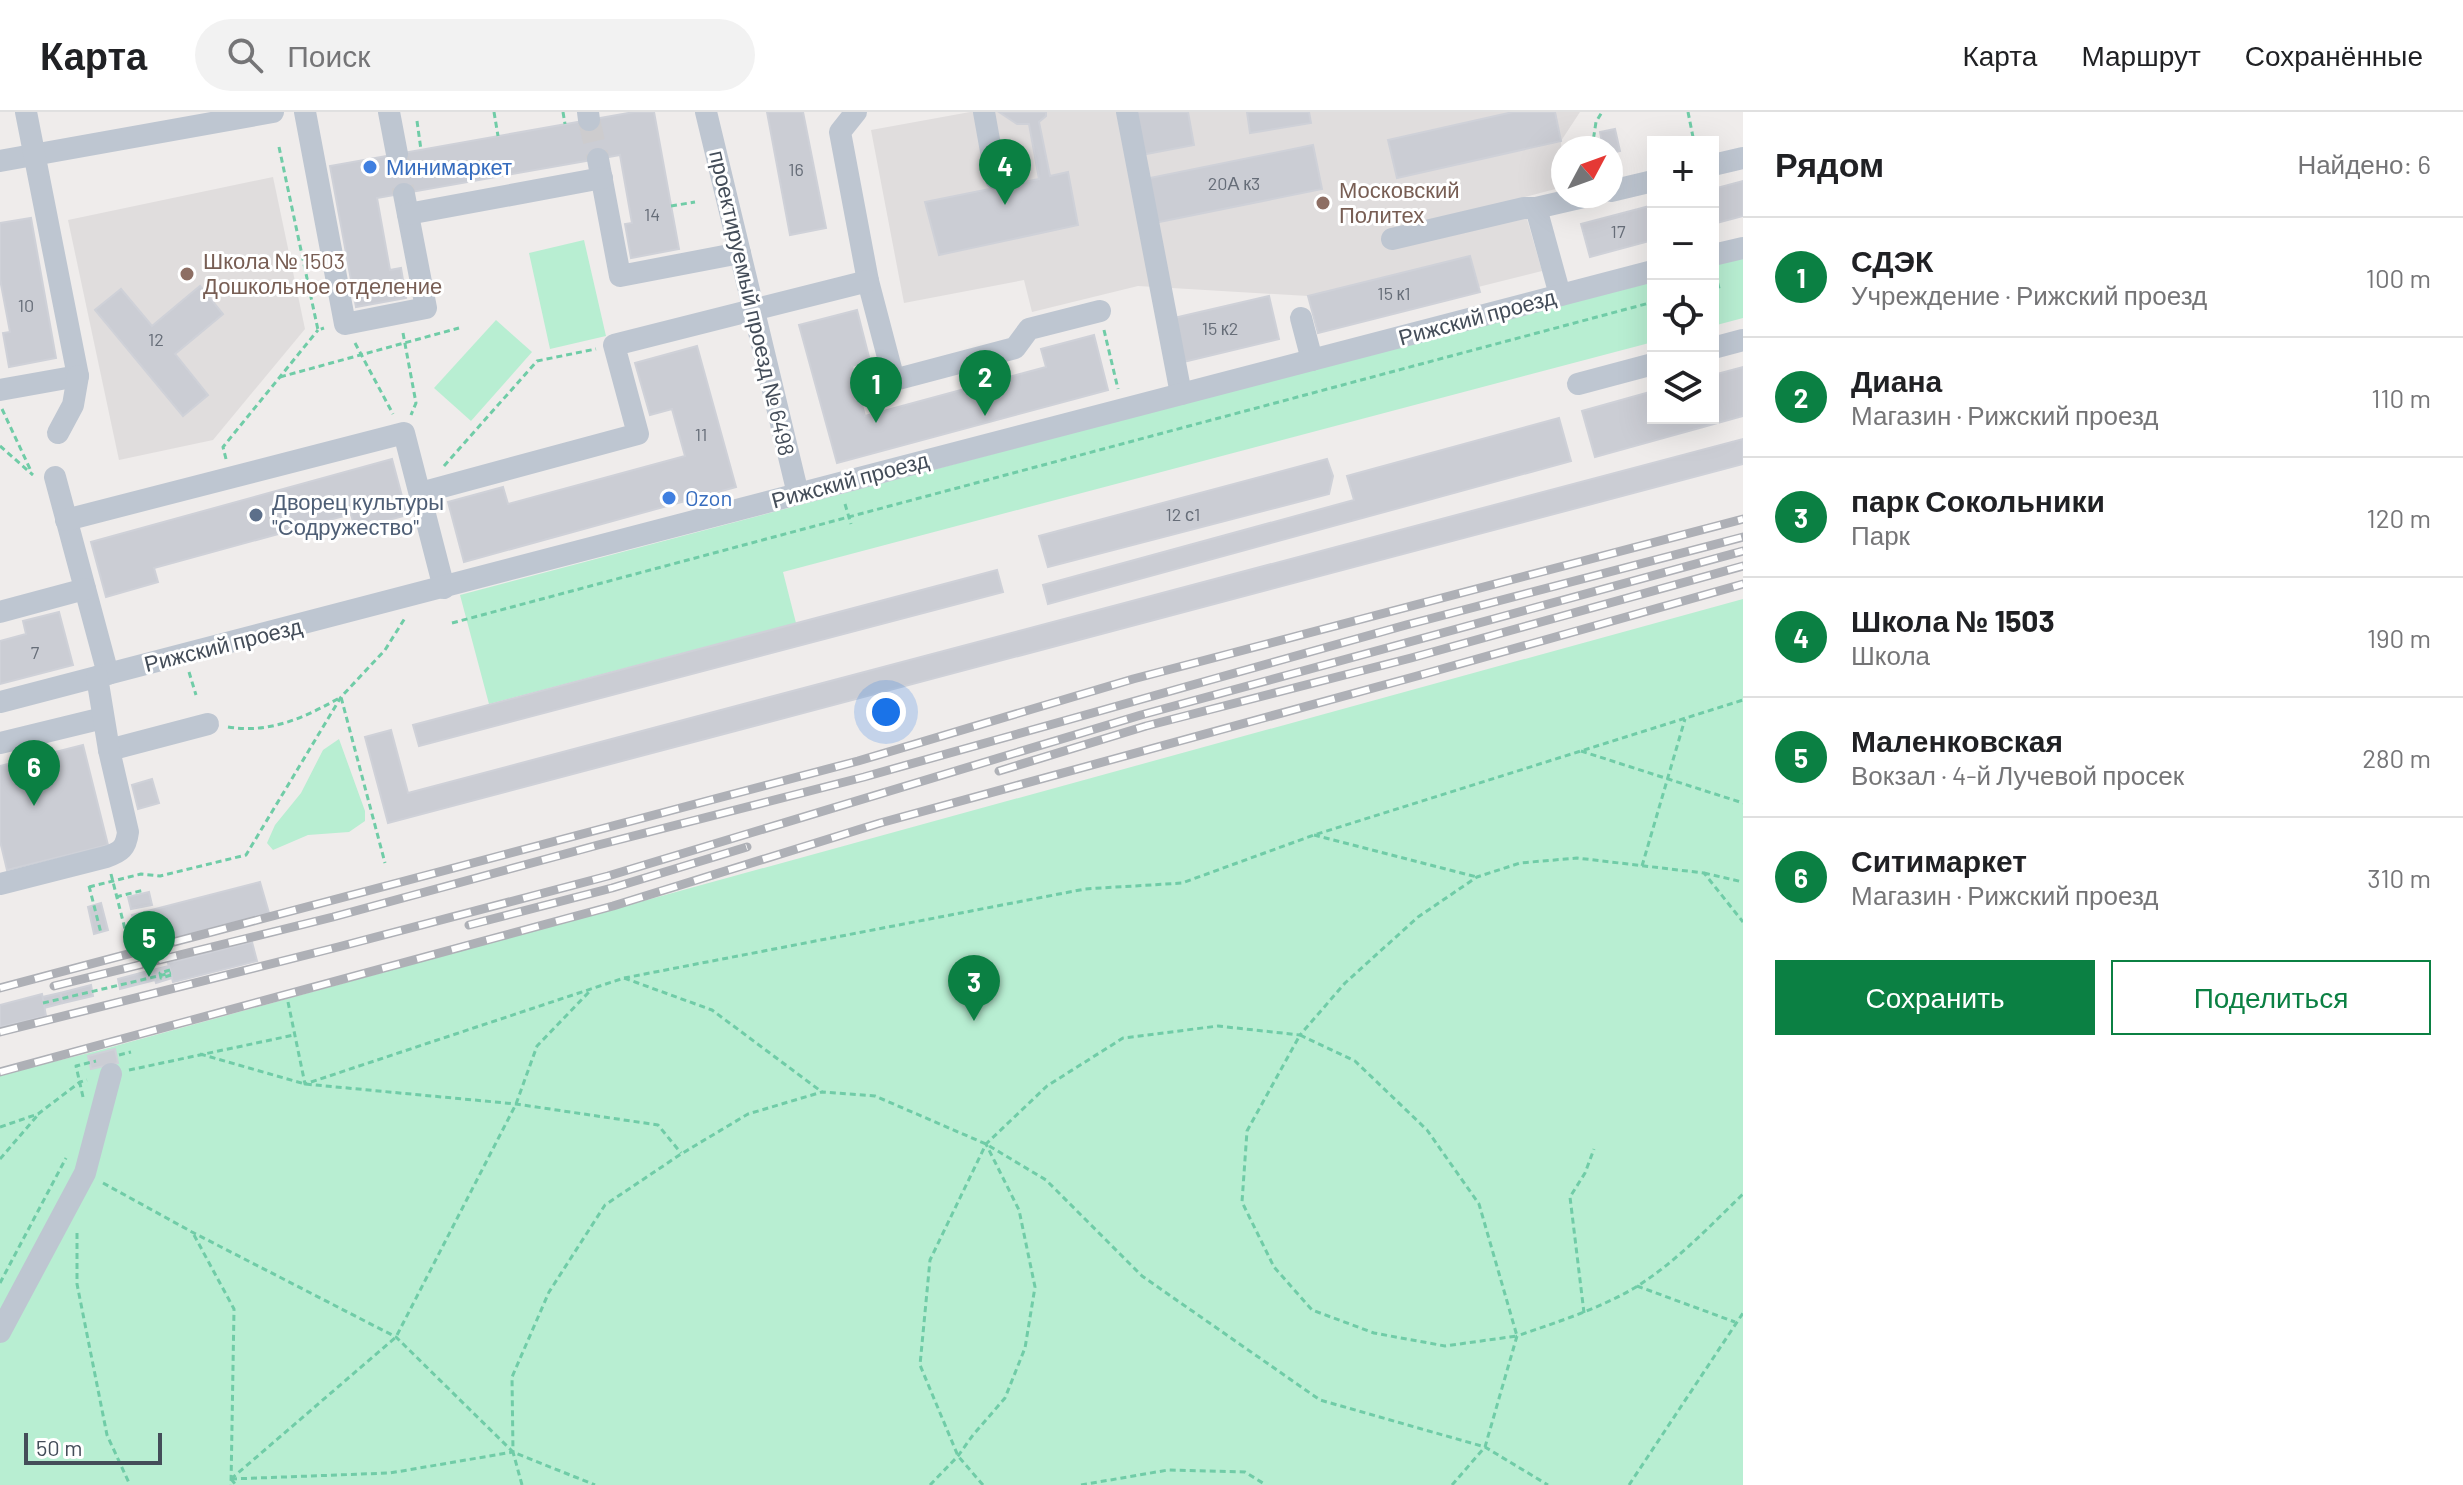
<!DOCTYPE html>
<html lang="ru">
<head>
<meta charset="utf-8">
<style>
  :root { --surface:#fff; --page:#f2f2f2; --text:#202124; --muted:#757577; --line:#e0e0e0; --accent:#0b8043 }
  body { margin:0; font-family:Barlow,sans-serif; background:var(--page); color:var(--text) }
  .controls { position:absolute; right:24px; top:24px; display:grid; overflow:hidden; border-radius:0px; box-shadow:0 8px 32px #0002 }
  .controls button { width:72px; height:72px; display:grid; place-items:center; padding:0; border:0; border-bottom:2px solid var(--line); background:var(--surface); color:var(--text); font:40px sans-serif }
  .compass { position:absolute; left:1551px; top:24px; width:72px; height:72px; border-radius:50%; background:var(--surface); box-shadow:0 8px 32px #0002; rotate:49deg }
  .scale { position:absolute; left:24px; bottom:20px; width:138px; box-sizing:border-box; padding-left:8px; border:4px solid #444d59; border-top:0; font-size:22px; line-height:28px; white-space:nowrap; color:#444d59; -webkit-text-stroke:6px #fff; paint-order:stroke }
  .you { position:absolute; left:886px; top:600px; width:28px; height:28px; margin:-20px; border:6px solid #fff; border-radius:50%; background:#1a73e8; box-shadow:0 0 0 12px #1a73e833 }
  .badge { display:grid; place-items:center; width:52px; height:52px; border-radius:50%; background:var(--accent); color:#fff; font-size:26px; font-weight:700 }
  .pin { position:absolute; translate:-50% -66px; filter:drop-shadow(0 2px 4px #0008) }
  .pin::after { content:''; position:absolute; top:42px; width:28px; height:24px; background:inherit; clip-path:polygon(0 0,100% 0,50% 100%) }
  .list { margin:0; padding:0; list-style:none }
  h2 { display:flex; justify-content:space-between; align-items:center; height:104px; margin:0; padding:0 32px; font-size:34px }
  h2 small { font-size:26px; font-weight:400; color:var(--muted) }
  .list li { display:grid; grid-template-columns:52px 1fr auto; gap:24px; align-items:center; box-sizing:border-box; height:120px; padding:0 32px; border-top:2px solid var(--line) }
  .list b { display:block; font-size:30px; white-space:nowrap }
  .list p { margin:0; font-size:26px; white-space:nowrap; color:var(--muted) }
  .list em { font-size:26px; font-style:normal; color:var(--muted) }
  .actions { display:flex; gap:16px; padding:24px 32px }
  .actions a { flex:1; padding:18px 0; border:2px solid var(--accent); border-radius:0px; text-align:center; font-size:28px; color:var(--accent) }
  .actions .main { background:var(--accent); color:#fff }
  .icon { flex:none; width:44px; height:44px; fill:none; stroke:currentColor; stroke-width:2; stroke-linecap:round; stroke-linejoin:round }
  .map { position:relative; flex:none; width:1743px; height:1373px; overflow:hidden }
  header { display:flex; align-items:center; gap:48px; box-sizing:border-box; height:112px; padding:0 40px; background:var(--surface); border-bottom:2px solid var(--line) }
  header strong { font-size:38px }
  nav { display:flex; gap:44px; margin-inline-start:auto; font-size:28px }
  .search { width:560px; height:72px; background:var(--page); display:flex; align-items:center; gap:20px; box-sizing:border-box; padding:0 28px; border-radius:44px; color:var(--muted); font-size:30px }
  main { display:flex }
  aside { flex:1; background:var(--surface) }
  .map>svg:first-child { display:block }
</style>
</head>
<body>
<header>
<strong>Карта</strong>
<div class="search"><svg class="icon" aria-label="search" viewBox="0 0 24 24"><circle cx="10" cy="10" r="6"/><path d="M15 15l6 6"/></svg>Поиск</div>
<nav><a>Карта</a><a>Маршрут</a><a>Сохранённые</a></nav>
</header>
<main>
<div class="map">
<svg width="1743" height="1373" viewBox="0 0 1743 1373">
  <rect width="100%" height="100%" fill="#efeceb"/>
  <g fill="#e0dddd">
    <polygon points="970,0 1580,0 1561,29 1563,75 1521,86 1542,159 1478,175 1470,144 1308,184 1138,174 1032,200 1024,168 904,191 871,18"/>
    <polygon points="273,65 305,217 213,328 119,348 68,108"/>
  </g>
  <g fill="#b8eed2">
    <polygon points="584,128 606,224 550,237 529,141"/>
    <polygon points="1743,143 1743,206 1713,214 1713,151"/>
    <polygon points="1653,167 1653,230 783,460 796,511 489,592 460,483"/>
    <polygon points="496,208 532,240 471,309 434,276"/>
    <polygon points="1743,487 1743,1373 0,1373 0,963 97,939"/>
    <polygon points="339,627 365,699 365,709 349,720 308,723 273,738 267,731 275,713 301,681 323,638"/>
  </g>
  <g fill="#cbcdd4" stroke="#cfd1d8" stroke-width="2">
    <polygon points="634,0 654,0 679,137 631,146 625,112 632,111 620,43 377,86 390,158 401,156 406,186 356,195 330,54"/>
    <polygon points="767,0 803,0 826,116 790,123"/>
    <polygon points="999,0 1046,0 1046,4 1039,10 1050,64 1068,60 1078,113 939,143 925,90 1039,67 1029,12 1017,12"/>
    <polygon points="1133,0 1188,0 1194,33 1141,43"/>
    <polygon points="1247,0 1309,0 1311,11 1250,21"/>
    <polygon points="1513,0 1555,0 1561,29 1397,66 1388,28"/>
    <polygon points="1615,17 1620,39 1611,41 1611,36 1603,36 1600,20"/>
    <polygon points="1313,33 1322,77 1154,111 1145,67"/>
    <polygon points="1743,69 1743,104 1713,112 1713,77"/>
    <polygon points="1653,93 1653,128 1590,145 1581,112"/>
    <polygon points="31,106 56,246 9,255 3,221 10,220 0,167 0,111"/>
    <polygon points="1470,144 1480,180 1318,221 1308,184"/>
    <polygon points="200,174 223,202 175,242 208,283 183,304 95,198 121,177 152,214"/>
    <polygon points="1269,184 1279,227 1179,251 1161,209"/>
    <polygon points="857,198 870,249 852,254 865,304 1046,255 1041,237 1094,223 1108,278 837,351 799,213"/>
    <polygon points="697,234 736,375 464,450 448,390 503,375 508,392 685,344 672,297 650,303 635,251"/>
    <polygon points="1743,255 1743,304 1595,345 1582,299 1653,279 1653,306 1713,306 1713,263"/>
    <polygon points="1559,306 1571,349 1048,492 1043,473 1354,388 1347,364"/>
    <polygon points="1743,327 1743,352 388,711 365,625 391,618 408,681"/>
    <polygon points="392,347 407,403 355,417 351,402 154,456 158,470 106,485 91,430"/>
    <polygon points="1327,347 1333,364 1329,382 1048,455 1039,424"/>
    <polygon points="997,458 1003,480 419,634 413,613"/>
    <polygon points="59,500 73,553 0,572 0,529 26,522 23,509"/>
    <polygon points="83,633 108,733 7,758 0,729 0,654"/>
    <polygon points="152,667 159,691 138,697 132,673"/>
    <polygon points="260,770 269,801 140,835 132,803"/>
    <polygon points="149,780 152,793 131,797 128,785"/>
    <polygon points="101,791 108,818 94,822 88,795"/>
    <polygon points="252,830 257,849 173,870 168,851"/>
    <polygon points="169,854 172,866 156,871 152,858"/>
    <polygon points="152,858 155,868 120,877 118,867"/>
    <polygon points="91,873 93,884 63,891 60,881"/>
    <polygon points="60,881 63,891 44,896 42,885"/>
    <polygon points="42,882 46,904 0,915 0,893"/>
    <polygon points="115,937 118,951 91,957 88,944"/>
  </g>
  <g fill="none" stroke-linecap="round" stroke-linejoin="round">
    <g stroke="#cdccce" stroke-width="22" stroke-dasharray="22 11" stroke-linecap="butt">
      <polyline points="589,8 598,47"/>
      <polyline points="397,42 404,82"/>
    </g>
    <g stroke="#70cca7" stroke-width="3" stroke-dasharray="6 4" stroke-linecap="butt">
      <polyline points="494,0 498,24"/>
      <polyline points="563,0 565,12"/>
      <polyline points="1688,0 1694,30"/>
      <polyline points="417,9 421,38"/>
      <polyline points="279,35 318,218 324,216"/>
      <polyline points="1592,36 1596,10 1602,0"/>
      <polyline points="671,94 695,90"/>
      <polyline points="1715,161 1720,180"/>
      <polyline points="1104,218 1118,277"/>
      <polyline points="403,221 416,291 411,303"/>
      <polyline points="355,231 393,302"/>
      <polyline points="280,265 459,216"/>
      <polyline points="2,297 31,359"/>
      <polyline points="0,334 33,363"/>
      <polyline points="226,347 223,335 318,218"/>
      <polyline points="444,354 537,249 596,237"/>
      <polyline points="845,392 851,412"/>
      <polyline points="452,511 1653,190"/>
      <polyline points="189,560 196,583"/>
      <path d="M228 615C270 622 306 605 341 585L385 751"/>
      <polyline points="1581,639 1743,691"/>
      <polyline points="1314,723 1477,765"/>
      <polyline points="1642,754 1685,607"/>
      <polyline points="1704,761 1743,770"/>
      <polyline points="111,762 125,817 159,809"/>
      <polyline points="89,774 101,821"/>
      <polyline points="89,775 141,762 160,764 246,743 341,585 385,538 405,506"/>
      <polyline points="116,785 144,778"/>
      <polyline points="158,806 144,809 145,816 160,812"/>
      <polyline points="170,858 160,861 161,866 171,863"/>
      <polyline points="624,866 1085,777 1182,771 1314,723 1743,588"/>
      <polyline points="288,890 305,972 624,866 712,898 822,980"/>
      <polyline points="43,891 171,861"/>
      <polygon points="1300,923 1355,949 1427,1018 1479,1092 1517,1224 1445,1234 1374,1221 1312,1198 1274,1155 1242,1090 1247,1019"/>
      <polyline points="200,942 305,972 516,992 658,1013 681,1041"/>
      <polyline points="119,943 131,940"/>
      <polyline points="129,958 294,923"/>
      <polyline points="83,985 76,954 96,949"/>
      <polyline points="0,1015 38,1002 80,970 87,968"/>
      <polyline points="0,1047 37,1004"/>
      <polyline points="103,1071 192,1120 396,1225 513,1340 595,1373"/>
      <polyline points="77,1121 77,1172 107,1323 130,1373"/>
      <polyline points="194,1123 234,1197 231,1373"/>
      <polyline points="0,1171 66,1046"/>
      <polyline points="1637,1174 1735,1210"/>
      <polyline points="1584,1201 1570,1085 1585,1061 1594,1037"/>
      <polyline points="231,1367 396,1225 516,992 537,934 589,880"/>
      <polyline points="231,1367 390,1361 513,1340"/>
      <polyline points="231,1367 236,1373"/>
      <polyline points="522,1373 513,1340 512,1265 549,1180 605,1093 681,1042 748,1002 822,980 875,984 986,1032 1046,1068 1142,1164 1320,1288 1485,1335 1548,1373"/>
      <polyline points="930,1373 958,1344 973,1323 1005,1286 1025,1236 1035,1175 1019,1098 986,1032"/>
      <polyline points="983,1373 958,1344 920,1253 930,1148 986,1032 1047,974 1123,926 1218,914 1300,923 1345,871 1418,805 1477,765 1520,751 1577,746 1704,761 1743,810"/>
      <polyline points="1081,1373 1168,1358 1245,1360 1266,1373"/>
      <path d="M1452 1373 1485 1335 1517 1224C1557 1210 1599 1197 1636 1175 1676 1150 1710 1114 1743 1082"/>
      <polyline points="1629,1373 1743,1201"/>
    </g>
    <g stroke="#bec6d1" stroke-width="22">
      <polyline points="305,0 345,212 426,196 404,82"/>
      <polyline points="389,0 397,42"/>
      <polyline points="588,0 589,8"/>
      <polyline points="706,0 798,382"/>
      <polyline points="856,0 840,20 868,169 894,268 1015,236 1029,217 1100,199"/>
      <polyline points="984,0 996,67"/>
      <polyline points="1127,0 1181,282"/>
      <polyline points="598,47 620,164 740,141"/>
      <polyline points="0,49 273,0"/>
      <polyline points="1713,53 1743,46"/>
      <polyline points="1611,79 1653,69"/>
      <polyline points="1536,96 1560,183"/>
      <polyline points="408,102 602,66"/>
      <polyline points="1392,127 1524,96 1536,96 1588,84"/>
      <polyline points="1713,143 1743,136"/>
      <polyline points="1301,206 1312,248"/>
      <polyline points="1713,236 1743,228"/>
      <polyline points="1578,272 1653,252"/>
      <polyline points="0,278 78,264 26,0"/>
      <polyline points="58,321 73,293 78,264"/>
      <polyline points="55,365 108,562"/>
      <polyline points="420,381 638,322 614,233 868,169"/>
      <polyline points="66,408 404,321 444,476"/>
      <polyline points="0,500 85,477"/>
      <polyline points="0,590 1653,159"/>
      <polyline points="0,631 103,606"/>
      <polyline points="109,638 208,612"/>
      <path d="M0 772 106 745C121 740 126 736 128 720L109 638 97 565"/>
      <polyline points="0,1220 85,1061 111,962"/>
    </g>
    <defs>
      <g id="rail">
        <polyline points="999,659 1146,614 1411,546 1743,454"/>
        <polyline points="469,813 612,776 747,735"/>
        <polyline points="54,874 333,805 598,733 864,665 1406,513 1743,425"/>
        <polyline points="0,876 858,649 1133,567 1743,407"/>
        <polyline points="0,920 338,835 608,764 1141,603 1743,439"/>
        <polyline points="0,960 613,794 880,711 1417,564 1743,472"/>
      </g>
    </defs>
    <use href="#rail" stroke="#aeb0b6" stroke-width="9"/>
    <use href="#rail" stroke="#fff" stroke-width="6" stroke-dasharray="18" stroke-linecap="butt"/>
  </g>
  <g fill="#3f7fe0" stroke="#fff" stroke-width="3">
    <circle cx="370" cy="55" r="8"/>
    <circle cx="669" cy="386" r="8"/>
  </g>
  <g fill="#8d6e63" stroke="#fff" stroke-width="3">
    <circle cx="1323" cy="91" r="8"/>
    <circle cx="187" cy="162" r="8"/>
  </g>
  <circle fill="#5c6f8a" stroke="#fff" stroke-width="3" cx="256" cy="403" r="8"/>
  <g text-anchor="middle" stroke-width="6" stroke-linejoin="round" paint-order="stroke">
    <g font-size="18" fill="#666d78">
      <text x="796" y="64">16</text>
      <text x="1234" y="78">20А к3</text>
      <text x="652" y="109">14</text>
      <text x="1618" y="126">17</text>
      <text x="1394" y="188">15 к1</text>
      <text x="26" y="200">10</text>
      <text x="1220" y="223">15 к2</text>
      <text x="156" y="234">12</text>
      <text x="701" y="329">11</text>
      <text x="1183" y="409">12 с1</text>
      <text x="35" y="547">7</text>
    </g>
    <g font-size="22" fill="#366cbe" stroke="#fff" text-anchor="start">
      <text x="386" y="63">Минимаркет</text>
      <text x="685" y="394">Ozon</text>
    </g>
    <g font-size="22" fill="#785e54" stroke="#fff" text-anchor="start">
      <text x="1339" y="86">Московский<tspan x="1339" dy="25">Политех</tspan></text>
      <text x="203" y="157">Школа № 1503<tspan x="203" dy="25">Дошкольное отделение</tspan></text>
    </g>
    <g font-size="22" fill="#444d59" stroke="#fff">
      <text transform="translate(752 191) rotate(77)" y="8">проектируемый проезд № 6498</text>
      <text transform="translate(1477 205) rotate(-15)" y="8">Рижский проезд</text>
      <text transform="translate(850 368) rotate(-15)" y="8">Рижский проезд</text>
      <text transform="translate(223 533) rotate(-14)" y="8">Рижский проезд</text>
    </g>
    <g font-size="22" fill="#4e5e75" stroke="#fff" text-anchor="start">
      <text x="272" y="398">Дворец культуры<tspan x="272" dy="25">"Содружество"</tspan></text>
    </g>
  </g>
</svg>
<div class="controls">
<button>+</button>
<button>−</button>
<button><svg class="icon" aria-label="locate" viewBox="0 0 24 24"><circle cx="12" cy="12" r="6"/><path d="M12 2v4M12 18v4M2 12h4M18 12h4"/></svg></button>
<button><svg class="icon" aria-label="layers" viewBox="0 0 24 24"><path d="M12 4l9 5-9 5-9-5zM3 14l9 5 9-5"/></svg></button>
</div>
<svg class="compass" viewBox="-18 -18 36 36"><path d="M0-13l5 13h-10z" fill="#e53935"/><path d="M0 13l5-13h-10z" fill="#757577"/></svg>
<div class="scale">50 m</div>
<div class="you"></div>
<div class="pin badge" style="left:876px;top:311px">1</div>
<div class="pin badge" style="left:985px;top:304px">2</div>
<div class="pin badge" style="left:974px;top:909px">3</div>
<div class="pin badge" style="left:1005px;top:93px">4</div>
<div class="pin badge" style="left:149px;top:865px">5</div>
<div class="pin badge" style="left:34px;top:694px">6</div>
</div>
<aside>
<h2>Рядом<small>Найдено: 6</small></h2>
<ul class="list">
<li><span class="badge">1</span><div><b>СДЭК</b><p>Учреждение · Рижский проезд</p></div><em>100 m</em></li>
<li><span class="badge">2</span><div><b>Диана</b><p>Магазин · Рижский проезд</p></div><em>110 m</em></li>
<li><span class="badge">3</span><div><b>парк Сокольники</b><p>Парк</p></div><em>120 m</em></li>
<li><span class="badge">4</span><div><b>Школа № 1503</b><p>Школа</p></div><em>190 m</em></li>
<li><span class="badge">5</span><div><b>Маленковская</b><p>Вокзал · 4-й Лучевой просек</p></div><em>280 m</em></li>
<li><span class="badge">6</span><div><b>Ситимаркет</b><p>Магазин · Рижский проезд</p></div><em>310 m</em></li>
</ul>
<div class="actions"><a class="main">Сохранить</a><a>Поделиться</a></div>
</aside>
</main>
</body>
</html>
